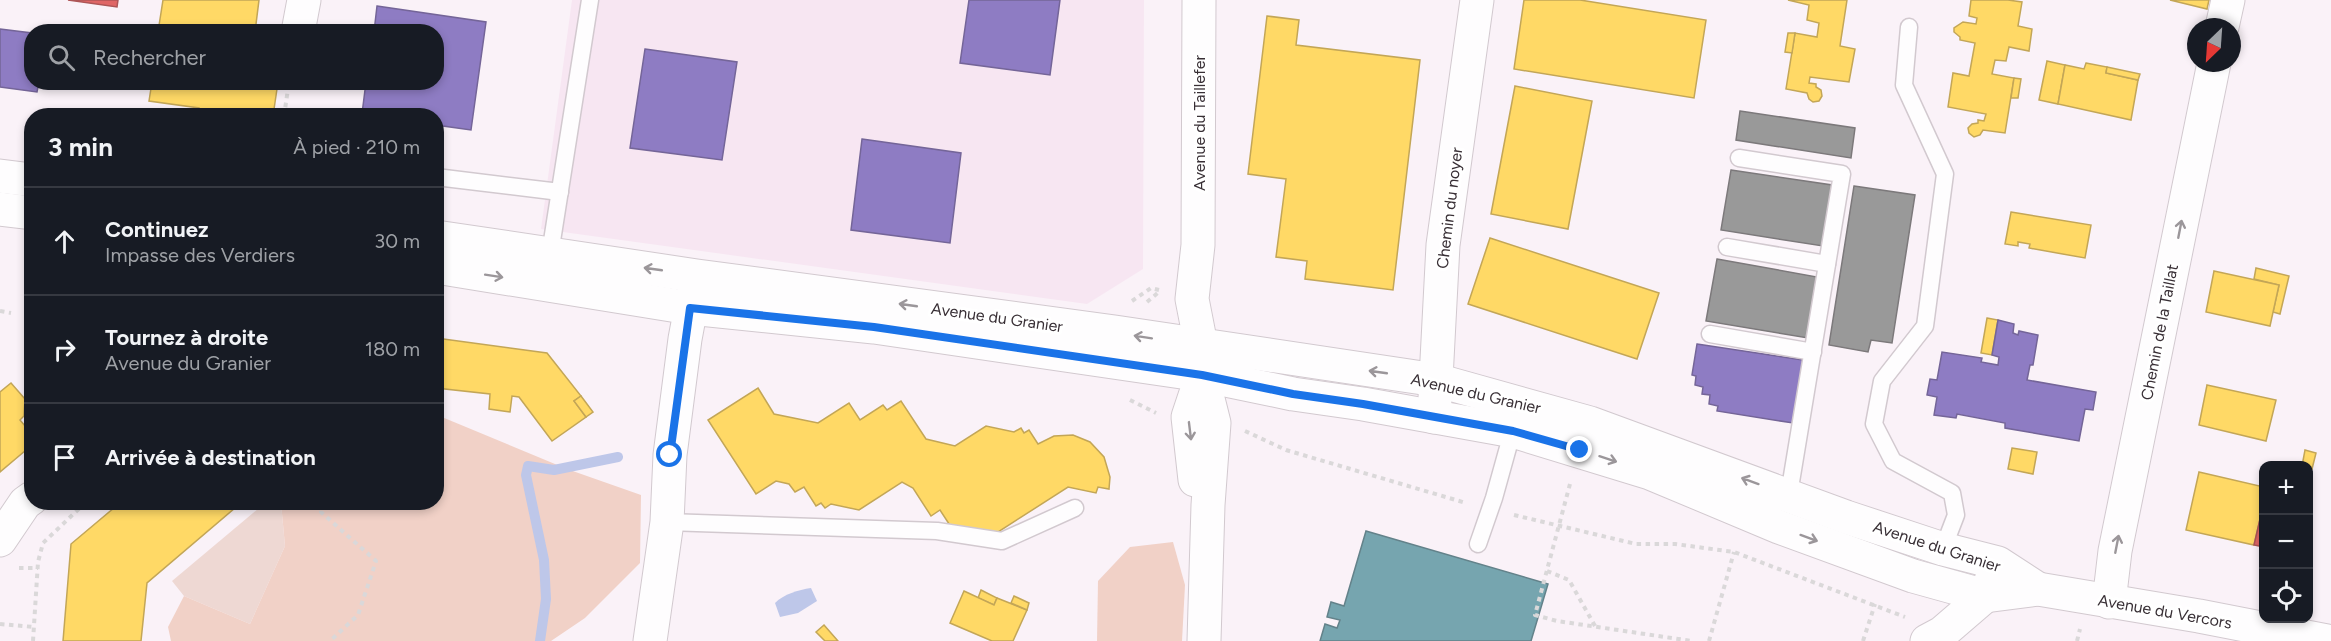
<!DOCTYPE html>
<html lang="fr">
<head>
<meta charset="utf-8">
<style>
  :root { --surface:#171b24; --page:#242831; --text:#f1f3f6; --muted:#9ea1a6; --line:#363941 }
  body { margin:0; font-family:Figtree,sans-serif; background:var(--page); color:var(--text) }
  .controls { position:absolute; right:18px; bottom:18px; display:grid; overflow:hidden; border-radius:12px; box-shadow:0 3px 9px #0003 }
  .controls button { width:54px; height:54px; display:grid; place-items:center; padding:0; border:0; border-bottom:2px solid var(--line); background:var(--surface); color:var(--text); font:30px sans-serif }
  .compass { position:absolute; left:2187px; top:18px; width:54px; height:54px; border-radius:50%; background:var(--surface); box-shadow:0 3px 9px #0003; rotate:205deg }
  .stop { position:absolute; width:18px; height:18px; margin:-14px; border:4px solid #1a73e8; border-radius:50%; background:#fff }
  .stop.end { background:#1a73e8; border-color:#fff; box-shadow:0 2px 6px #0008 }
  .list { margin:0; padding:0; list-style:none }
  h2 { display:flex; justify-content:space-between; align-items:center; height:78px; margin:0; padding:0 24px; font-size:26px }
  h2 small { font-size:20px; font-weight:400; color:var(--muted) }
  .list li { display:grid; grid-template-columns:39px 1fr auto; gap:18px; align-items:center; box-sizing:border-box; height:108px; padding:0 24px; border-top:2px solid var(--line) }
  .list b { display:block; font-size:22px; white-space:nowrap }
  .list p { margin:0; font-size:20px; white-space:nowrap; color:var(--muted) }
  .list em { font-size:20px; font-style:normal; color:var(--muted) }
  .icon { flex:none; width:33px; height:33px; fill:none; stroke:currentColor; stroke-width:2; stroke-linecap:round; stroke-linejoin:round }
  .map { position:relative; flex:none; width:2331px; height:641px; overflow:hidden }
  .search { position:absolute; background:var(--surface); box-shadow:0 3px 9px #0003; left:24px; top:24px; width:420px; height:66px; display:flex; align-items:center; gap:15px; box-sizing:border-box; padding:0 21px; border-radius:24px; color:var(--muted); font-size:22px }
  .panel { position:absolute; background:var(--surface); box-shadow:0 3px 9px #0003; left:24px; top:108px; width:420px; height:402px; border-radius:24px }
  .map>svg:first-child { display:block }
</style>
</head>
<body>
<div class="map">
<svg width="2331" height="641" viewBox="0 0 2331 641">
  <rect width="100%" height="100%" fill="#faf2f8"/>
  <polygon fill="#f7e6f2" points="572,0 1144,0 1143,269 1087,304 541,229"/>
  <polygon fill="#eed8d3" points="265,503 281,503 285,546 250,624 184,596 172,581"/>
  <g fill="#f1d1c7">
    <polygon points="437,415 567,469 641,495 640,563 585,618 551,641 171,641 168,627 184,596 250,624 285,546 281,503 436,502"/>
    <polygon points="1173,542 1185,585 1182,641 1097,641 1098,581 1130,547"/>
  </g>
  <path fill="#bec7e9" d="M811 588 817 601 798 613 780 617 775 603C784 594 798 590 811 588Z"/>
  <g fill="#ffd966" stroke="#c3a657" stroke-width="1.5">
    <polygon points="163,0 259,0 255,32 158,32"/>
    <polygon points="1524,0 1580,0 1706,20 1694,98 1514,69"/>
    <polygon points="1788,0 1847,0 1840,46 1855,49 1849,82 1810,77 1809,83 1816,84 1816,87 1821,90 1822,96 1819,101 1813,102 1809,99 1807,93 1786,89 1795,33 1817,37 1819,23 1807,20 1809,5"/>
    <polygon points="1971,0 2008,0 2022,2 2018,26 2032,29 2029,51 2009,47 2006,61 1995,60 1992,74 2014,78 2005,133 1983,130 1980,135 1974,137 1969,133 1968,128 1972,124 1978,123 1978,120 1984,121 1986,114 1948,107 1953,73 1969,76 1975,43 1960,40 1960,37 1954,32 1954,28 1963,22 1976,24 1977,18 1969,16"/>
    <polygon points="2170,0 2209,0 2207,9"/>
    <polygon points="1267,16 1299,20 1296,45 1420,60 1393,290 1305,279 1307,261 1276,257 1286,179 1248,174"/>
    <polygon points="1788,33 1795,33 1792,53 1785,52"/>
    <polygon points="2047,61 2065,65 2058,104 2039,100"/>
    <polygon points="2086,63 2107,67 2106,73 2138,80 2131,120 2058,104 2065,65 2084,69"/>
    <polygon points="2107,67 2140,74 2138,80 2106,73"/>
    <polygon points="2014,78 2021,79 2018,98 2011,98"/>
    <polygon points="152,82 278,82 273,116 198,116 199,108 149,101"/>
    <polygon points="1515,86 1592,101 1568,229 1491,214"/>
    <polygon points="2011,212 2091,225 2085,258 2029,248 2030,244 2018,242 2018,246 2005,244"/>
    <polygon points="1490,238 1659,293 1637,359 1468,304"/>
    <polygon points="2256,268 2289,276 2280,314 2273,312 2279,285 2254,279"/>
    <polygon points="2214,271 2279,285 2270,326 2206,312"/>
    <polygon points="1987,318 1998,320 1992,355 1981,353"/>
    <polygon points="436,338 547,353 581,396 574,401 586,417 552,441 519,397 512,396 510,412 489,409 490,394 436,388"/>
    <polygon points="11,383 25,399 24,416 20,420 32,434 32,445 0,472 0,392"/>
    <polygon points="2207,385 2276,400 2266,441 2199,425"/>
    <polygon points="758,388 774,414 818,423 849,403 860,420 883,405 887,410 901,401 926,439 955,446 986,426 1014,432 1021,428 1024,433 1029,430 1038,444 1054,436 1073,435 1090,442 1104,457 1110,477 1109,489 1098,487 1096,493 1068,487 995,534 953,530 940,510 931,516 913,488 902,482 859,510 831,504 825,508 821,503 816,506 804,487 795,492 789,484 776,481 756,494 708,420"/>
    <polygon points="581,396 593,412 586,417 574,401"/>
    <polygon points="2012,448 2037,452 2033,474 2008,469"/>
    <polygon points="2305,450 2316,453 2312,469 2308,468 2308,466 2302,466"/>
    <polygon points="2199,472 2264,487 2264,502 2254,545 2186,530"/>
    <polygon points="121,502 242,502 147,583 141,641 63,641 71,544"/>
    <polygon points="981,590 997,598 994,605 978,598"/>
    <polygon points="964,591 994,605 997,598 1027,610 1013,641 992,641 950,623"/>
    <polygon points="1014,596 1029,603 1027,610 1011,603"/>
    <polygon points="824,625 838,641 825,641 816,632"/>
  </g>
  <g fill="#e06666" stroke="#ae5657" stroke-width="1.5">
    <polygon points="68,0 118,0 117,7"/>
    <polygon points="2264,502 2264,547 2254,545"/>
  </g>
  <g fill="#8e7cc3" stroke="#746598" stroke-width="1.5">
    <polygon points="969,0 1060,0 1050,75 960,63"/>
    <polygon points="377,6 486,22 471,130 436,125 436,116 362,114 366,82 436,82 436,32 374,32"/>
    <polygon points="0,29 32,33 32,82 39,82 37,92 0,87"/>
    <polygon points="645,49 737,62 722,160 630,148"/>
    <polygon points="862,139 961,153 950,243 851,230"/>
    <polygon points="1998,320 2014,324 2013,333 2018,335 2019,331 2038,335 2033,365 2030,365 2027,380 2096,392 2093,410 2085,409 2079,441 2005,428 2005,423 1957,414 1956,418 1934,415 1937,397 1927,395 1930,379 1937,380 1942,352 1982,358 1981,362 1998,365 1999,357 1992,355"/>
    <polygon points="1697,344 1803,360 1793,423 1717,411 1718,406 1709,404 1710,395 1702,394 1703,387 1695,385 1696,376 1692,375"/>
  </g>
  <polygon fill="#76a5af" stroke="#63828a" stroke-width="1.5" points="1366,531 1548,584 1531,641 1320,641 1325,624 1337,628 1340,620 1327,617 1331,602 1344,606"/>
  <g fill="#999" stroke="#7c797b" stroke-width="1.5">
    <polygon points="1740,111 1855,128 1851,158 1736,140"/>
    <polygon points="1731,170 1832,185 1823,246 1721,230"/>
    <polygon points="1854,186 1915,195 1892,343 1871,340 1868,352 1829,345"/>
    <polygon points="1717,259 1817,277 1808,338 1706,321"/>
  </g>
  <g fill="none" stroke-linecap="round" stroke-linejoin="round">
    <polyline stroke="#bec7e9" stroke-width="10" points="540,641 546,599 544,560 526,475 528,466 554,470 618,457"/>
    <defs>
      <g id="lane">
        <polyline points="1909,27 1904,85 1945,174 1925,326 1882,381 1874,424 1893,461 1952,493 1956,515 1941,554"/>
        <polyline points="1739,158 1842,174 1788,500"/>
        <polyline points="436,177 560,192"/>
        <polyline points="1727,247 1827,264"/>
        <polyline points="549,260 590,0"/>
        <polyline points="1710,334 1813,352"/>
        <polyline points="667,522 937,531 1002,541 1075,508"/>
        <polyline points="1478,544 1494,498 1514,426"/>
      </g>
      <g id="street">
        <polyline points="2222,27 2228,0"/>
        <polyline points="298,32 304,0"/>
        <polyline points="1434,417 1443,245 1477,0"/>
        <polyline points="0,540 25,503 32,498"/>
        <polyline points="2109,602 2115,551 2214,63"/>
        <polyline points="650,641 667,522 670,455 685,339 696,280"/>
        <polyline points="1927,641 1942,633 1985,596 1995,571"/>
      </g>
      <g id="secondary">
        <polyline points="1199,0 1198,245 1192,299 1201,345 1202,375 1214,423 1208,505 1204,641"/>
        <polyline points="0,176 32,180"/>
        <polyline points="0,209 32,213"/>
        <polyline points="436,237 697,276 1115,332 1436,380 1590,423 1846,517 1943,549 1998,563 2038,589"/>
        <polyline points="436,267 690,308 874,327 1202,375 1293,394 1363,404 1513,431 1650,473 1779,527 1913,576 1985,596 2038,589 2199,616 2327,641"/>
        <polyline points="1195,480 1188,417 1202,375"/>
      </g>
    </defs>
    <use href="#lane" stroke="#d2c9cf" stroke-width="19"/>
    <use href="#street" stroke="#d2c9cf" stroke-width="35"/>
    <use href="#secondary" stroke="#d2c9cf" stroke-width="35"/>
    <g stroke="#dad8d9" stroke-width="4" stroke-dasharray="4.5 4.5" stroke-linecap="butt">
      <polyline points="284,116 289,82"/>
      <polyline points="1132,301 1151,288 1159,290"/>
      <polyline points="1147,302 1160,291"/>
      <polyline points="0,311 11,313"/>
      <polyline points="1130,400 1156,413"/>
      <polyline points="1245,431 1286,450 1466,503"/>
      <polyline points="1570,484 1535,615 1557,621 1692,641"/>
      <polyline points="323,502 321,512 376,561 358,615 330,641"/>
      <polyline points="1514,515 1636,544 1675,544 1734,552 1905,617"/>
      <polyline points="19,568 38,568"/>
      <polyline points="1547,571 1569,580 1595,626"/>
      <polyline points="0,624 34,627"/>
      <polyline points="33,641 38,562 43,543 86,502"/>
      <polyline points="1709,641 1734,552"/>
      <polyline points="1863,641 1875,604"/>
      <polyline points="2077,641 2080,629"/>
    </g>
    <use href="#lane" stroke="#fefdfe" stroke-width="16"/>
    <use href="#street" stroke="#fefdfe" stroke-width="33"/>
    <use href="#secondary" stroke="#fefdfe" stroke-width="33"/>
  </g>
  <defs><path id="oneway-shaft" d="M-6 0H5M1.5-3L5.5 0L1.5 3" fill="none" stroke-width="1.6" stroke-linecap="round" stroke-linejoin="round" transform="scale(1.5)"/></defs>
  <g stroke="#9b969a">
    <use href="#oneway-shaft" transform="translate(2180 229) rotate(-79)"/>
    <use href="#oneway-shaft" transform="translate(653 269) rotate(-172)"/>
    <use href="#oneway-shaft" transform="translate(494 276) rotate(9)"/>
    <use href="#oneway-shaft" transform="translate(908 305) rotate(-172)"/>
    <use href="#oneway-shaft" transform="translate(1143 337) rotate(-171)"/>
    <use href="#oneway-shaft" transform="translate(1378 372) rotate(-172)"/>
    <use href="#oneway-shaft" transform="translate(1190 431) rotate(83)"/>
    <use href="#oneway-shaft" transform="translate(1608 459) rotate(18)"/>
    <use href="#oneway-shaft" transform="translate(1750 481) rotate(-160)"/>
    <use href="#oneway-shaft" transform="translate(1809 538) rotate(20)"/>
    <use href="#oneway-shaft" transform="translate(2117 544) rotate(-79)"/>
  </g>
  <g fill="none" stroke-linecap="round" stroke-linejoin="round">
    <polyline stroke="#1a73e8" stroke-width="8" points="670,455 690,308 874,327 1202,375 1293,394 1363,404 1513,431 1580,450"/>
  </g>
  <g text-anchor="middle" stroke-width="6" stroke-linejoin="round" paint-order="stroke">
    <g font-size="16" fill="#382f35" stroke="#fff">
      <text transform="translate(1199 123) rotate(-90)" y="6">Avenue du Taillefer</text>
      <text transform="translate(1449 208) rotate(-83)" y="6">Chemin du noyer</text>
      <text transform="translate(997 317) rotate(8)" y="6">Avenue du Granier</text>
      <text transform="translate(2159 332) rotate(-79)" y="6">Chemin de la Taillat</text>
      <text transform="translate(1476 393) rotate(13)" y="6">Avenue du Granier</text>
      <text transform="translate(1937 546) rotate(18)" y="6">Avenue du Granier</text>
      <text transform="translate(2165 611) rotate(10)" y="6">Avenue du Vercors</text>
    </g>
  </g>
</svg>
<div class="controls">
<button>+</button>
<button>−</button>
<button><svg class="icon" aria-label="locate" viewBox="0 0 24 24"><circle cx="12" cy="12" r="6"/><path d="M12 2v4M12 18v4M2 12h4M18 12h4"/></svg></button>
</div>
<svg class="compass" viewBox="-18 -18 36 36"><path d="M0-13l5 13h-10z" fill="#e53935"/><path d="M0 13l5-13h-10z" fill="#9ea1a6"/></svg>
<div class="stop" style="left:670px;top:455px"></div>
<div class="stop end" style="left:1580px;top:450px"></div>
<div class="search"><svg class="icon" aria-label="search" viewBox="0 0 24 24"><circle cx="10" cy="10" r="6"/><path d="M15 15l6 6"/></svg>Rechercher</div>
<section class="panel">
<h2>3 min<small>À pied · 210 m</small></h2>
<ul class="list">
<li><svg class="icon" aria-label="ahead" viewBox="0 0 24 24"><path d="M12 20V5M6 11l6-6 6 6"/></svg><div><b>Continuez</b><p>Impasse des Verdiers</p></div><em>30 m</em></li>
<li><svg class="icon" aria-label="right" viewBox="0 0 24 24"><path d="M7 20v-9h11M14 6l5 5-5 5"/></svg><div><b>Tournez à droite</b><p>Avenue du Granier</p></div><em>180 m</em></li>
<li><svg class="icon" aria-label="arrive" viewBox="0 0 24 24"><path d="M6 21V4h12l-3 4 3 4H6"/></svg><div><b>Arrivée à destination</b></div></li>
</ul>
</section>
</div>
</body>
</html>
